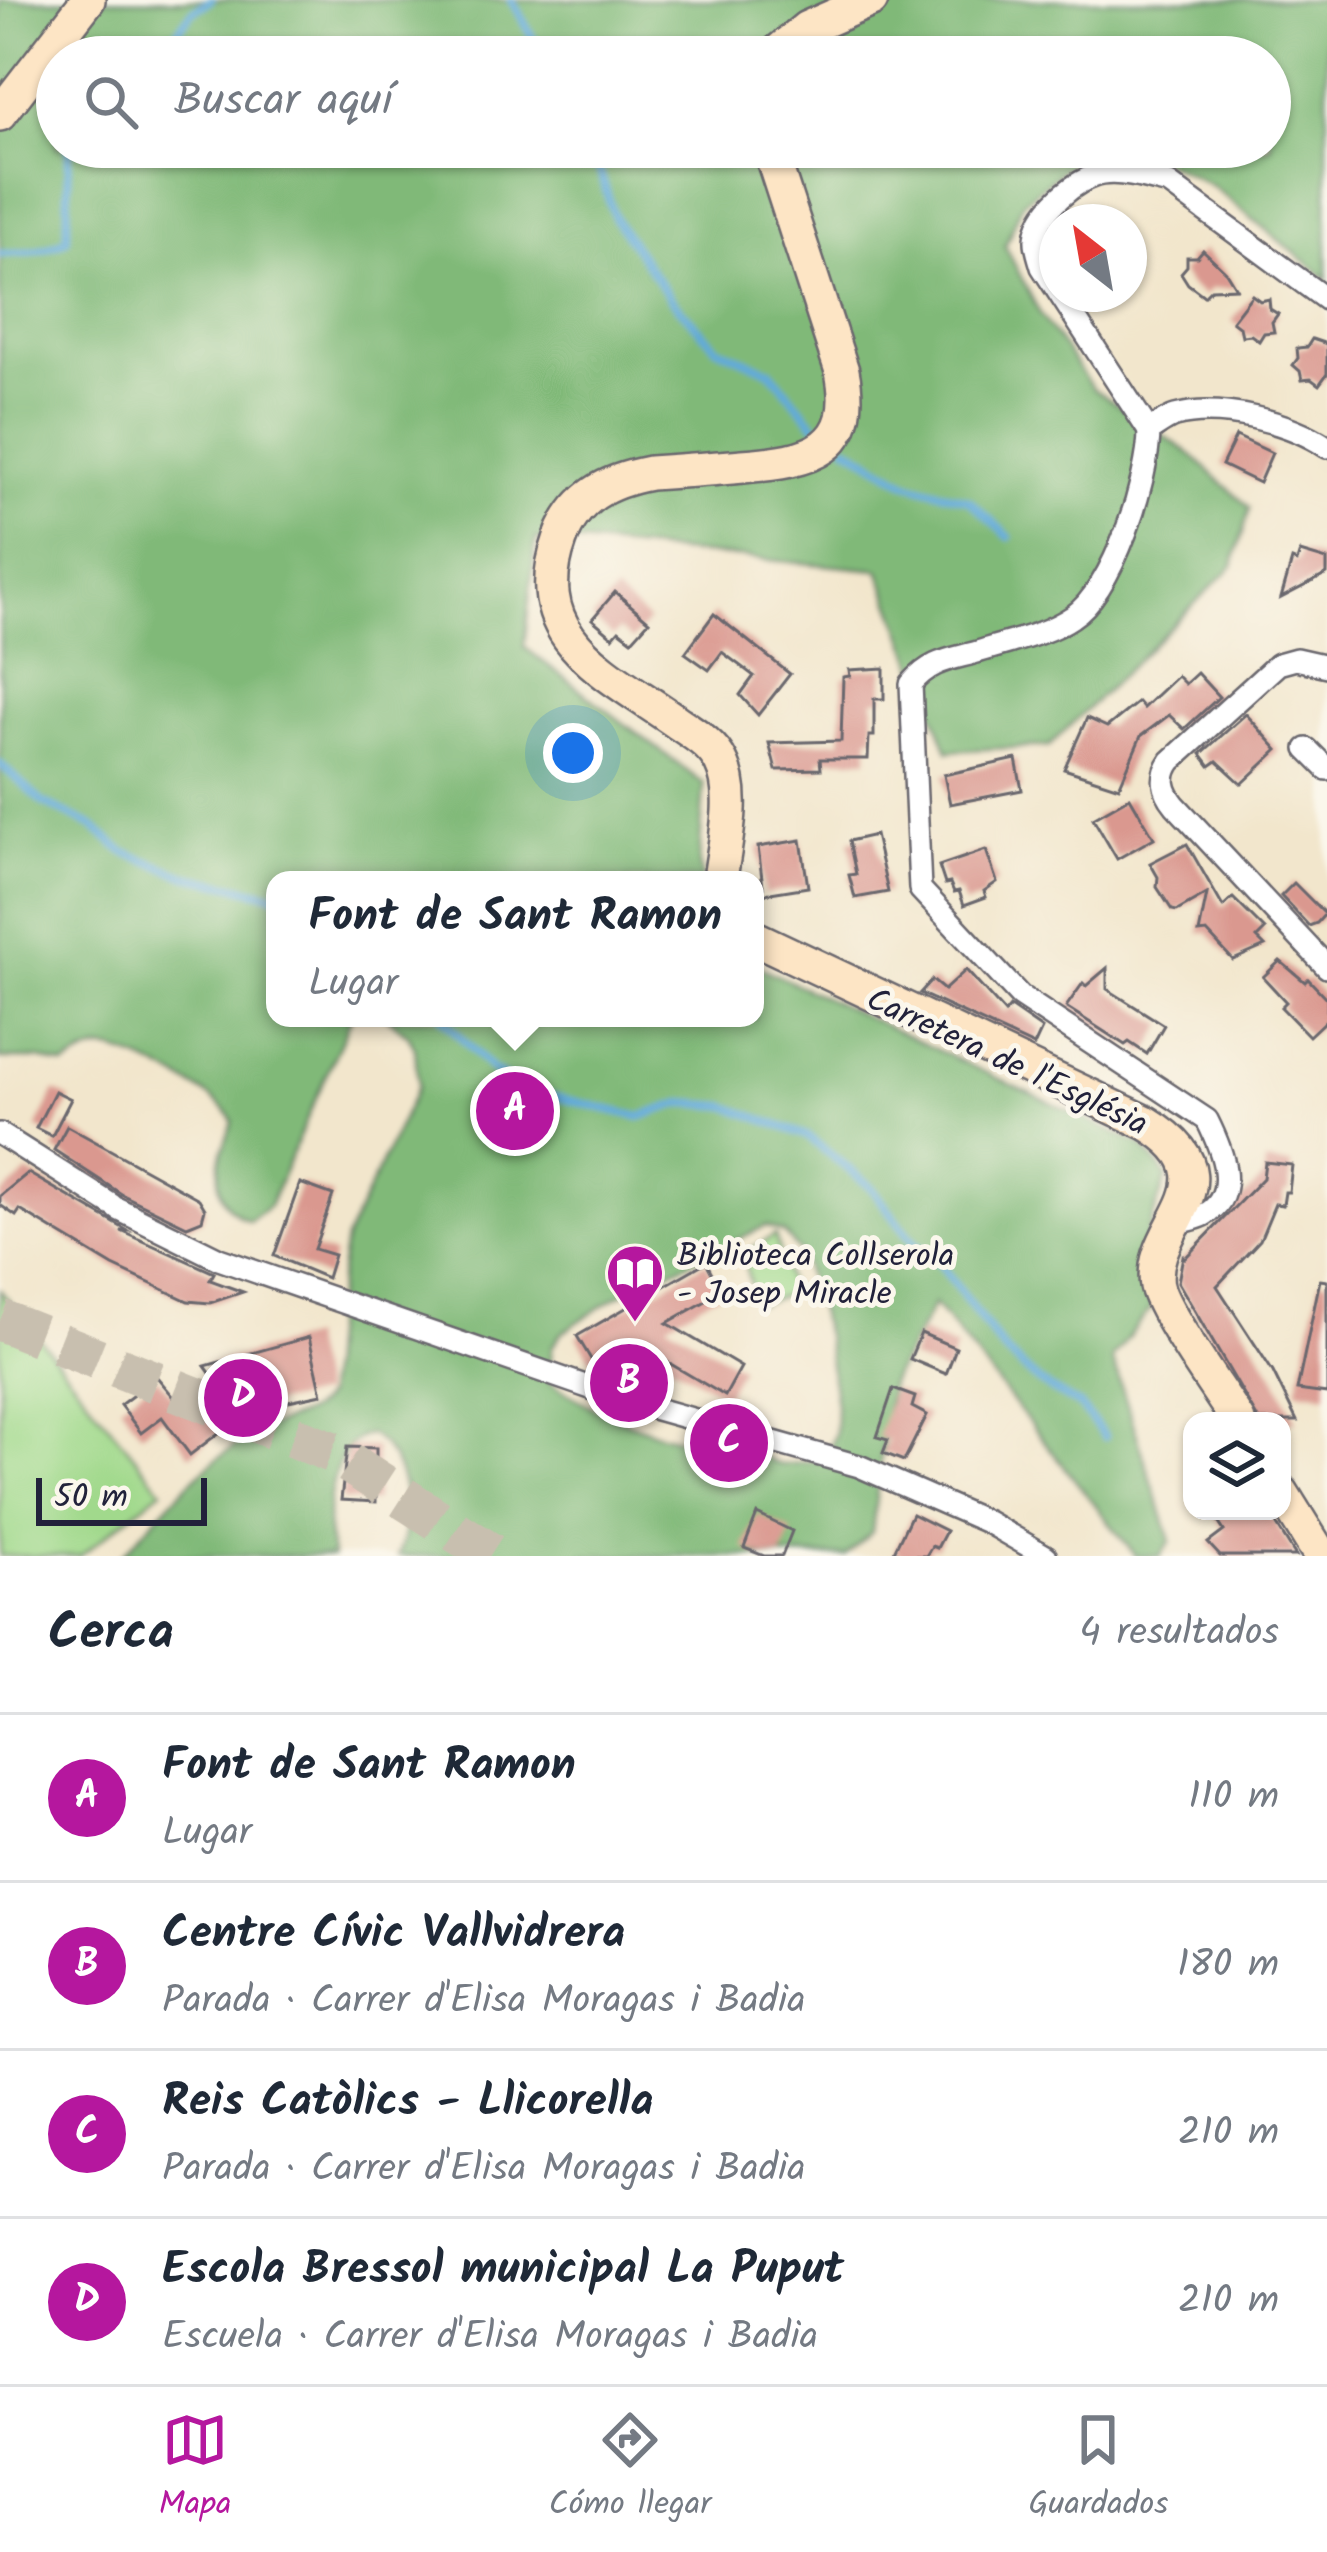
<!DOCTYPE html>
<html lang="es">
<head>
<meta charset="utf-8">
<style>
  :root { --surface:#fff; --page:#f2f2f3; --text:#1f2937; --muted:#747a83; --line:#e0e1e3; --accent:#b5179e }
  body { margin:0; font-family:Kalam,sans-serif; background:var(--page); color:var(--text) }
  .controls { position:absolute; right:36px; bottom:36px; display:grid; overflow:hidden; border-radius:24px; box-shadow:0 3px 9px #0004 }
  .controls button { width:108px; height:108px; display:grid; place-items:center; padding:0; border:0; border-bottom:3px solid var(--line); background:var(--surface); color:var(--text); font:60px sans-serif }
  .compass { position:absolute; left:1039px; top:204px; width:108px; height:108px; border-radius:50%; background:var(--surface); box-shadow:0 3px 9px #0004; rotate:329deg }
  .scale { position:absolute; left:36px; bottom:30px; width:171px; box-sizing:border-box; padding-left:12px; border:6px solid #22223b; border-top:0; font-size:33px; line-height:42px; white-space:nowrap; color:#22223b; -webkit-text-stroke:9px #fbf7ec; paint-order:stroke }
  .you { position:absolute; left:573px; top:753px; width:42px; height:42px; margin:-30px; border:9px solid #fff; border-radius:50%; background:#1a73e8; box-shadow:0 0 0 18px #1a73e833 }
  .badge { display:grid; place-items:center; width:78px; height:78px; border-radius:50%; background:var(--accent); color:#fff; font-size:39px; font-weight:700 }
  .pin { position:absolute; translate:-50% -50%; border:6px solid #fff; box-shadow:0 3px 12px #0006 }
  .popup { position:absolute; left:266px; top:871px; width:498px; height:156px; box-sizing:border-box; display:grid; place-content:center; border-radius:24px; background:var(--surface); filter:drop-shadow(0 3px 9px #0005); font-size:39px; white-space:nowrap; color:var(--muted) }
  .popup b { font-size:45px; color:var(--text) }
  .popup::after { content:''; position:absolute; left:50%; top:100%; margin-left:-24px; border:24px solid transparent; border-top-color:var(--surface) }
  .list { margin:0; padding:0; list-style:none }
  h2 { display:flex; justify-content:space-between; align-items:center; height:156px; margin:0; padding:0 48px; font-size:51px }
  h2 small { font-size:39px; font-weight:400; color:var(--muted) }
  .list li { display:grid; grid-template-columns:78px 1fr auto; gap:36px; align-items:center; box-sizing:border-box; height:168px; padding:0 48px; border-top:3px solid var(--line) }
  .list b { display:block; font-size:45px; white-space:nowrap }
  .list p { margin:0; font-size:39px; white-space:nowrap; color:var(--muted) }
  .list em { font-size:39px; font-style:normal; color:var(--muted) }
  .icon { flex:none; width:66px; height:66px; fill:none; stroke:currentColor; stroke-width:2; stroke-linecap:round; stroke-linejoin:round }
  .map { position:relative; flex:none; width:1327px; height:1556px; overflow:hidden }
  .search { position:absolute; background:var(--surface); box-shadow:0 3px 9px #0004; left:36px; right:36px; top:36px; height:132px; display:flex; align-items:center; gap:30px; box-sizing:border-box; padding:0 42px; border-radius:66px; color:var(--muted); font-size:45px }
  .sheet { height:828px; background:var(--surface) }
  nav { display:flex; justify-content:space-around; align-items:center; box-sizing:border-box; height:168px; border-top:3px solid var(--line); background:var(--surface); font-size:33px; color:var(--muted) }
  nav a { display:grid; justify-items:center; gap:6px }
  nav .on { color:var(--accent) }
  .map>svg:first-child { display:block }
</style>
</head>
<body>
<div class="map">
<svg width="1327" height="1556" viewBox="0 0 1327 1556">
  <rect width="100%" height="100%" fill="#fbf7ec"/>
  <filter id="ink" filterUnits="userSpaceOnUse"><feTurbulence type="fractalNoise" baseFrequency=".00833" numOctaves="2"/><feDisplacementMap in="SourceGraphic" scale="24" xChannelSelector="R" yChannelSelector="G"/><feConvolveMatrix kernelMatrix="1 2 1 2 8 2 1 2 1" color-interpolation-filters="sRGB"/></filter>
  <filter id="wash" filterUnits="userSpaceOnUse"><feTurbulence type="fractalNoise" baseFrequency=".004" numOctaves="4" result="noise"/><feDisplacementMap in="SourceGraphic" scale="48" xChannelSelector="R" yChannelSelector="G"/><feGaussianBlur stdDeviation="2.7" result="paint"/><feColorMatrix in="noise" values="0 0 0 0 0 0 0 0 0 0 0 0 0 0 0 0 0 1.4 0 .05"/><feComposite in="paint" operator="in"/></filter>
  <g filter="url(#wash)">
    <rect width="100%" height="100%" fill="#f2e6cc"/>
    <g fill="#a1d98c" stroke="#627e64" stroke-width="3">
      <polygon points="775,1235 791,1293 756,1305 742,1254"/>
      <polygon points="0,1290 162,1490 80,1556 0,1556"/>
    </g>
    <g fill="#80b978" stroke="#516e5a" stroke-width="3" fill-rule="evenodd">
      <path d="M0 0H1327V279L1212 186 1136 147H1270V57H57V147H1091L1023 202 1005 246 1040 314 1092 388 1188 452 1250 508 1233 566 1049 746 948 751 879 570 536 539 524 647 704 784 699 864 703 880H275V1018H351L269 1206 249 1221C204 1202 218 1156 233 1122 224 1095 138 1056 110 1050 94 1047 78 1059 65 1066L39 1059H0Z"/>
      <path d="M755 965 1141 1145 1167 1176 1147 1235 1151 1308 1112 1358 1171 1541 1160 1556H1136L934 1304 890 1383 872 1532 846 1556H397C415 1519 406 1456 369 1434 330 1441 321 1526 333 1556H121C170 1504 202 1459 269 1427 290 1417 311 1417 325 1396L330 1336 345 1240 418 1086 415 1048 408 1035 388 1018H755ZM766 1226 784 1233 801 1255 826 1338 836 1405 835 1433 829 1450 815 1461 781 1465 751 1451H733L657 1433 595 1409 549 1382 552 1347 561 1333 616 1297Z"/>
    </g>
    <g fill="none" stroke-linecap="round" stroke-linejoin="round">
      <g stroke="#62aad9" stroke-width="8">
        <polyline points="512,0 543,57"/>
        <polyline points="158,57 192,12 211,0"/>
        <polyline points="90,147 103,147"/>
        <polyline points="592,147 615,219 670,298 716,347 770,371 819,429"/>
        <path d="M0 254C23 254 46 252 67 239L69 149 74 147"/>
        <polyline points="847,446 907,483 969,500 1009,537"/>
        <polyline points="0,764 42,802 92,826 124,852 187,876 275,895"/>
        <polyline points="442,1018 492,1070 522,1089 640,1117 682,1103 726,1106 807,1136 871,1187 916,1246 939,1263 1005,1352 1039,1382 1080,1406 1105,1437"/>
      </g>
    </g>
    <g id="blocks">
      <g fill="#da988f">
        <polygon points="1203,250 1226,272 1236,288 1211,289 1204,296 1188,284 1181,273 1187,266 1187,257 1197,257"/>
        <polygon points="1252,295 1260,301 1269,299 1270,309 1278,314 1272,322 1274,332 1264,333 1259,341 1251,335 1242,336 1240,327 1232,321"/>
        <polygon points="1312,339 1327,344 1327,374 1319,385 1311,379 1302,380 1300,371 1293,365 1298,358 1297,348 1307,347"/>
        <polygon points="1236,436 1272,453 1259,483 1222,465"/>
        <polygon points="1300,552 1327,560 1327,574 1281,598 1292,560 1297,562"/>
        <polygon points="615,592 649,621 632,640 619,630 613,637 592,619"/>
        <polygon points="714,614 790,674 758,715 740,695 754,676 722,652 709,670 685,653"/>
        <polygon points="884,668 884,699 874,699 874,736 869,736 868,759 820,759 821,769 776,770 769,743 841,741 843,677 850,676 849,670"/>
        <polygon points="1197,673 1219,697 1184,729 1169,715 1141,736 1119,787 1064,769 1087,718 1107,727 1138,702 1143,708 1177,676 1185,684"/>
        <polygon points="1246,714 1278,750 1242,784 1217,761 1210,766 1201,754"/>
        <polygon points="1016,759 1022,790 950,804 944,775"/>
        <polygon points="1130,797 1154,838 1117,859 1093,818"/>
        <polygon points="875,835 888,892 855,898 849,875 856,874 849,841"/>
        <polygon points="801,840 808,887 764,894 758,847"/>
        <polygon points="1187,844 1223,907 1233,898 1265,930 1257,938 1265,946 1233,960 1207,932 1199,933 1207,894 1177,911 1172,910 1157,887 1158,877 1150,863"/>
        <polygon points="986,850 997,882 984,891 986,897 964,905 959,891 954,892 950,883 945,884 939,866"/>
        <polygon points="1294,883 1325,914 1317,923 1309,926 1281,896"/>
        <polygon points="1280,961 1305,982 1308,979 1327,999 1327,1019 1309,1036 1281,1007 1286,1002 1263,977"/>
        <polygon points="1107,968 1107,989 1164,1025 1147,1054 1129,1042 1125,1045 1066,1007 1083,983 1086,986"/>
        <polygon points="966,970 1005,1013 1010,1007 1042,1029 1034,1046 920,993 932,980 944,990"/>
        <polygon points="55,1091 71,1099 52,1136 36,1128"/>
        <polygon points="67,1126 199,1199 205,1209 202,1220 187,1226 123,1195 54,1150"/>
        <polygon points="1265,1162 1292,1165 1289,1192 1285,1192 1283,1205 1275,1204 1260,1240 1217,1286 1273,1372 1297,1421 1259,1421 1178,1282 1183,1256 1185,1258 1263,1178"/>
        <polygon points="28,1173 128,1231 121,1231 214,1273 210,1280 243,1292 210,1303 188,1301 113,1266 20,1210 16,1216 0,1205 0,1196"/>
        <polygon points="300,1183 333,1195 314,1249 334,1255 327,1278 274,1256"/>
        <polygon points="706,1262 722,1292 667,1323 741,1367 725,1396 635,1343 595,1366 577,1336"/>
        <polygon points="1320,1280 1327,1281 1327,1394 1297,1390"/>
        <polygon points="921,1333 956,1348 946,1374 910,1359"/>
        <polygon points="309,1337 322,1394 250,1409 190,1455 162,1417 141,1433 120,1405 157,1377 178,1402 213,1377 205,1366"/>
        <polygon points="893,1389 915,1397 912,1407 927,1415 904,1461 883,1453 888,1440 877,1437"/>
        <polygon points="347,1447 376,1448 376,1502 341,1500"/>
        <polygon points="1211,1511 1268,1511 1296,1556 1220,1556 1208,1543 1224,1531"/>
        <polygon points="757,1514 792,1531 782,1556 764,1556 744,1548"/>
        <polygon points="912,1514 946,1531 937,1548 932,1546 926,1556 905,1556 894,1551"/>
      </g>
    </g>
  </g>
  <g filter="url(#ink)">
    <use href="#blocks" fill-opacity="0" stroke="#6b676e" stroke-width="3"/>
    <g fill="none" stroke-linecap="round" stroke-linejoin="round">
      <polyline stroke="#c8bfaf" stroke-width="42" stroke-dasharray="42 21" stroke-linecap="butt" points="0,1320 332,1452 494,1556"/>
      <defs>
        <g id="street">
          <path d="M1149 431 1042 267C1040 259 1035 247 1036 239 1038 211 1076 178 1102 174 1124 171 1149 179 1169 184L1327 300"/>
          <path d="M1327 666 1296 659 1278 664 1171 761C1160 777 1163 790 1175 805L1327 967"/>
          <polyline points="1307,749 1327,769"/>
          <polyline points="0,1134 112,1205"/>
          <polyline points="118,1209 219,1259 628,1401 859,1466 987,1522 1046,1556"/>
          <path d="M1176 1224C1184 1221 1196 1219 1204 1215 1242 1195 1221 1148 1207 1120L1020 996 920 889 911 684C933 658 953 660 984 650 1013 641 1047 634 1072 617 1113 591 1149 478 1149 431 1157 426 1167 418 1175 416 1220 404 1290 422 1327 447"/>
        </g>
        <g id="secondary">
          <polyline points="772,57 807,28 871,0"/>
          <polyline points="0,114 88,0"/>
          <path d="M720 880C724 845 738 795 721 762 712 743 691 732 674 720 606 672 525 638 560 540 575 497 607 481 650 473 681 471 712 469 743 466 810 461 858 451 842 371L769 147"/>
          <path d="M755 938 1147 1123C1243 1181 1146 1225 1157 1286 1163 1313 1220 1392 1238 1421"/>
          <polyline points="1282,1493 1321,1556"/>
        </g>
      </defs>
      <use href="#street" stroke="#6b676e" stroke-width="26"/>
      <use href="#secondary" stroke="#6b676e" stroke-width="38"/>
      <use href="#street" stroke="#fff" stroke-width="21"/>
      <use href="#secondary" stroke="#fde5c5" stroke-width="33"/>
    </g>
  </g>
  <defs>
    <symbol id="library-pin" viewBox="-11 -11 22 30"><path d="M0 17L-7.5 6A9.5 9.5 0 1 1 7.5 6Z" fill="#b5179e" stroke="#fbf7ec"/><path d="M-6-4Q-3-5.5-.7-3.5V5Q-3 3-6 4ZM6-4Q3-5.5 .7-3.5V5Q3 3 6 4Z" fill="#fff"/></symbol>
  </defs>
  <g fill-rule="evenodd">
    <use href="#library-pin" x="602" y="1240" width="66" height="90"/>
  </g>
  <g text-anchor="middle" stroke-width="10" stroke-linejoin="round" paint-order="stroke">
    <g font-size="33" fill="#22223b" stroke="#fbf7ec">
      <text transform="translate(1008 1060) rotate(25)" y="12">Carretera de l'Església</text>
    </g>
    <g font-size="33" fill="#22223b" stroke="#fbf7ec" text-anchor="start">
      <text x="677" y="1266">Biblioteca Collserola<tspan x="677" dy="38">- Josep Miracle</tspan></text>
    </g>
  </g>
</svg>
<div class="controls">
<button><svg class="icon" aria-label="layers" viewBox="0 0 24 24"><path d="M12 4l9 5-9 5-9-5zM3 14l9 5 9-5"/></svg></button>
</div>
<svg class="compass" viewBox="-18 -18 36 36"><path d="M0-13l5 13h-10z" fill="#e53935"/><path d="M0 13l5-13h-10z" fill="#747a83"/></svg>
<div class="scale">50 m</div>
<div class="you"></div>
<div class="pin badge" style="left:515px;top:1111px">A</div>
<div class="popup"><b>Font de Sant Ramon</b>Lugar</div>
<div class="pin badge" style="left:629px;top:1383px">B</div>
<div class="pin badge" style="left:729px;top:1443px">C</div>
<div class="pin badge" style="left:243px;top:1398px">D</div>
<div class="search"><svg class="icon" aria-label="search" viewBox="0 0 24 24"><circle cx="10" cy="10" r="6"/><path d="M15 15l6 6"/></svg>Buscar aquí</div>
</div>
<section class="sheet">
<h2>Cerca<small>4 resultados</small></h2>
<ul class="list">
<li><span class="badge">A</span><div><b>Font de Sant Ramon</b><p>Lugar</p></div><em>110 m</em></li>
<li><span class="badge">B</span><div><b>Centre Cívic Vallvidrera</b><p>Parada · Carrer d'Elisa Moragas i Badia</p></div><em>180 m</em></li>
<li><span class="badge">C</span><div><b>Reis Catòlics - Llicorella</b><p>Parada · Carrer d'Elisa Moragas i Badia</p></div><em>210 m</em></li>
<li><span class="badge">D</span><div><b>Escola Bressol municipal La Puput</b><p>Escuela · Carrer d'Elisa Moragas i Badia</p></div><em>210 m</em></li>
</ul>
</section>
<nav>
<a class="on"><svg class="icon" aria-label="map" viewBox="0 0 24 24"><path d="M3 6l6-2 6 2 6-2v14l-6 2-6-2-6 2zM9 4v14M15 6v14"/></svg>Mapa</a>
<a><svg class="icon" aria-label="directions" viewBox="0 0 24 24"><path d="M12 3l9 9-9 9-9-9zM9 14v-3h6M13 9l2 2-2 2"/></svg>Cómo llegar</a>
<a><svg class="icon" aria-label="saved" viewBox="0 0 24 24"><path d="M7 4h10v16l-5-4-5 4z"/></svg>Guardados</a>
</nav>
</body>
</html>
